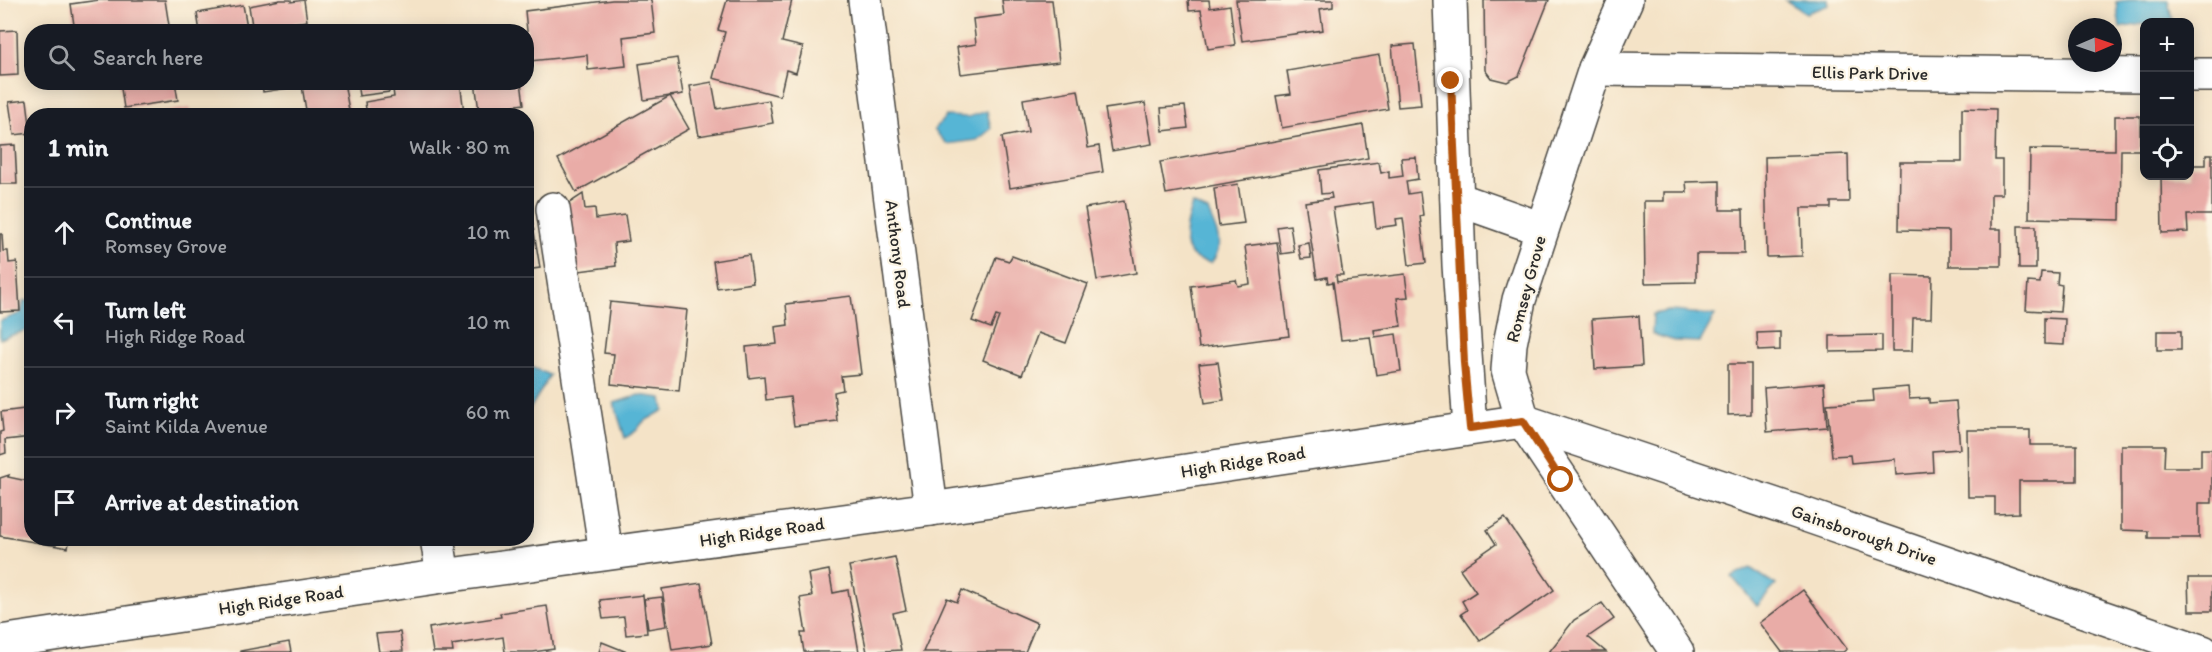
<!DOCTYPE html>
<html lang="en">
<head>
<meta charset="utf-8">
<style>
  :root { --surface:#171b24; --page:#242831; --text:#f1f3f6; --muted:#9ea1a6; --line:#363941 }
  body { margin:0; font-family:Itim,sans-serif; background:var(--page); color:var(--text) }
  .controls { position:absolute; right:18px; top:18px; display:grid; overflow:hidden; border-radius:12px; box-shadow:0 3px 15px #0003 }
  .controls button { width:54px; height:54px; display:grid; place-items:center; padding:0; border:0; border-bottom:2px solid var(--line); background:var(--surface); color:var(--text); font:30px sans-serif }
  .compass { position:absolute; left:2068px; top:18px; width:54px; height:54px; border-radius:50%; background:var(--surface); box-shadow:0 3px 15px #0003; rotate:88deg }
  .stop { position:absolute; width:18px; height:18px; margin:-14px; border:4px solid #b45309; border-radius:50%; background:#fff }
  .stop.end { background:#b45309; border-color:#fff; box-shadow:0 2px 6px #0008 }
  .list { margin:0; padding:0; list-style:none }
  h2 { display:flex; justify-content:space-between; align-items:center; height:78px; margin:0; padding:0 24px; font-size:26px }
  h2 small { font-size:20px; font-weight:400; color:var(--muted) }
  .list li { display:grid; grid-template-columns:39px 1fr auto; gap:18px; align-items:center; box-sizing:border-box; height:90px; padding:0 24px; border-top:2px solid var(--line) }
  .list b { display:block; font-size:22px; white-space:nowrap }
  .list p { margin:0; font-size:20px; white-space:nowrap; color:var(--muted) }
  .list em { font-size:20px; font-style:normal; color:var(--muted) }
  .icon { flex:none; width:33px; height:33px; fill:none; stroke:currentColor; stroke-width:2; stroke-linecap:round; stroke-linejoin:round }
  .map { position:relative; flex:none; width:2212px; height:652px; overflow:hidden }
  .search { position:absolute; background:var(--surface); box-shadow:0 3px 15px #0003; left:24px; top:24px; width:510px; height:66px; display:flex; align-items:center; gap:15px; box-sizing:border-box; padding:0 21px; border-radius:24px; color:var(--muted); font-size:22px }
  .panel { position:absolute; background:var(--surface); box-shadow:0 3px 15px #0003; left:24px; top:108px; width:510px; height:438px; border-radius:24px }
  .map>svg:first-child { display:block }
</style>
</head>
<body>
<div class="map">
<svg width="2212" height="652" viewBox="0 0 2212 652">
  <rect width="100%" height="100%" fill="#fcf5e5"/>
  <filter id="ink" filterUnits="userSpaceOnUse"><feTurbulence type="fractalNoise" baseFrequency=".0167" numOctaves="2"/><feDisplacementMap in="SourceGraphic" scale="12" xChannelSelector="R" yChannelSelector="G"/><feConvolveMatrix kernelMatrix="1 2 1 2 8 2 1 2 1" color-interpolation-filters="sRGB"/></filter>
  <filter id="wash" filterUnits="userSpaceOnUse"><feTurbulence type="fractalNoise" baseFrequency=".008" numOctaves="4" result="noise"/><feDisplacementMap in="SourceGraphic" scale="24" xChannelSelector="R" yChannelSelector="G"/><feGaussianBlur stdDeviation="1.35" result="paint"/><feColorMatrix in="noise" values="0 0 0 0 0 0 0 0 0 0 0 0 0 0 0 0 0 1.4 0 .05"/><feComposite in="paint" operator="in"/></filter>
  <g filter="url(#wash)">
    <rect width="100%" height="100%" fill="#f4e3c7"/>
    <g fill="#57b5d5" stroke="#417080" stroke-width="1.5">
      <polygon points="1785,0 1828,0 1829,5 1806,13"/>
      <polygon points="2130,0 2168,0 2172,19 2120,28 2116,2"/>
      <polygon points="987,111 991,129 977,140 947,144 934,130 946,116 968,117"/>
      <path d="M1192 204 1208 211C1216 230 1226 245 1211 263 1207 262 1201 261 1197 259 1177 248 1187 220 1192 204Z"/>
      <polygon points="24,300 31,302 31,329 0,339 0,321 21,313"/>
      <path d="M1669 311C1685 311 1699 315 1715 315L1700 342 1675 341 1652 334 1653 314Z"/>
      <polygon points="531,367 550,375 527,414 527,376"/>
      <polygon points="639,395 662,398 664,410 643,422 636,431 625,438 614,403"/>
      <polygon points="1750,568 1776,585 1757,606 1732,577"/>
    </g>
    <g id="blocks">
      <g fill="#e9aca7">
        <polygon points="99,0 165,0 170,32 75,32 71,4"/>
        <polygon points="280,0 291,0 291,2 304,0 307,21 294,23 295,32 253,32 249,6"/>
        <polygon points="612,0 651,0 655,33 623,37 626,66 588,70 587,55 530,61 525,11"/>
        <polygon points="727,0 792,0 782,42 803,47 796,73 786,70 780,96 713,78 725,32 718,30"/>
        <polygon points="1002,0 1052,0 1059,62 961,74 957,47 976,44 973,19 1004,15"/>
        <polygon points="1188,0 1209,0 1210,8 1230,5 1235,45 1208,49 1201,10 1189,11"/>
        <polygon points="1236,0 1333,0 1333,7 1320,9 1323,30 1242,41"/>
        <polygon points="1484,0 1549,0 1519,76 1507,82 1491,78 1485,70"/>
        <polygon points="243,5 248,32 200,32 197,13"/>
        <polygon points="17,30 18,75 0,76 0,31"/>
        <polygon points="1415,44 1421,105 1398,107 1392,46"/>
        <polygon points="1379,55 1388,109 1282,128 1276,96 1291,94 1287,71"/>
        <polygon points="677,58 683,94 644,100 639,64"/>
        <polygon points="120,82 175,82 178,100 124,108"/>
        <polygon points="262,82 344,82 350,116 307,116 302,86 263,92"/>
        <polygon points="357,82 387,82 389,92 359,96"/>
        <polygon points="392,82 460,82 464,112 438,116 367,116 365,102 394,97"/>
        <polygon points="475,82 521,82 524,104 479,111"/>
        <polygon points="712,82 717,109 769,100 773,123 699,136 690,86"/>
        <polygon points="1078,90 1088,148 1099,146 1103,172 1010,188 1002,137 1028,132 1023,99"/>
        <polygon points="670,96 689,129 576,192 558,159"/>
        <polygon points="27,100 31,133 14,135 9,102"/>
        <polygon points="1145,103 1152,144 1112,151 1105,109"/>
        <polygon points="1185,106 1188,128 1163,131 1161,108"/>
        <polygon points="190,108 191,116 153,116 153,114"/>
        <polygon points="1962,108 1996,109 1995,160 2002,160 2002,194 1991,194 1991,229 2001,229 2001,266 1949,266 1949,231 1899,230 1900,162 1962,162"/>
        <polygon points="2115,116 2140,116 2140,150 2121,150 2120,220 2029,218 2030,149 2115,150"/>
        <polygon points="1363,125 1368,158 1166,194 1160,162"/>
        <polygon points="15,145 17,184 0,184 0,146"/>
        <polygon points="1848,154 1849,202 1831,202 1831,208 1801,208 1802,256 1767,257 1765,157"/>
        <polygon points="2206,154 2212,154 2212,215 2187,215 2188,232 2162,233 2161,176 2190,176 2190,165 2206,165"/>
        <polygon points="1416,157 1418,179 1406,181 1408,194 1420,192 1423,215 1420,216 1426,263 1409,265 1403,218 1396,219 1397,225 1376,228 1373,202 1333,208 1343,275 1336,275 1337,282 1405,274 1408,297 1397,298 1401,326 1374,330 1375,337 1396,334 1401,371 1376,375 1370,337 1341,340 1333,282 1328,283 1327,277 1317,279 1305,202 1332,198 1331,193 1321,194 1319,170 1379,162 1381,173 1389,171 1389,178 1403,176 1401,158"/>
        <polygon points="1720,181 1720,210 1743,210 1744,254 1696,254 1696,282 1645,283 1644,201 1664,201 1664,192 1687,192 1686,182"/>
        <polygon points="1238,184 1244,223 1219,226 1214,188"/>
        <polygon points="583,194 585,209 595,208 596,219 625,215 629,241 614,243 616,266 572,272 563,207"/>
        <polygon points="529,201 540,268 526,270 526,202"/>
        <polygon points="1124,201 1136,273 1097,280 1085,208"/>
        <polygon points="1290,225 1294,252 1281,254 1277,227"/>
        <polygon points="2018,226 2036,226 2036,269 2019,269"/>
        <polygon points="0,234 2,234 3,251 8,251 9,263 17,262 20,311 0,312"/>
        <polygon points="1277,242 1289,336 1199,348 1191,286 1236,280 1238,286 1250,284 1245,246"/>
        <polygon points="1309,243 1311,258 1301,259 1298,245"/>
        <polygon points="749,255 753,283 717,288 713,261"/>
        <polygon points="1012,256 1088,284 1066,343 1038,333 1022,375 983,360 999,317 996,316 991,328 972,321 996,257 1009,261"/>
        <polygon points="2041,272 2058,273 2057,284 2062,285 2060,312 2026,310 2028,282 2040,283"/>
        <polygon points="1892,275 1932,276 1931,318 1913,318 1912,351 1892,351"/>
        <polygon points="851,296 861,374 841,376 843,390 834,392 837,421 794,426 790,397 766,400 764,376 749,378 746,347 777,344 775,327 788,325 786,304"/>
        <polygon points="610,302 687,310 679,391 611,384 614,354 604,353"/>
        <polygon points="1639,316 1642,366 1595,369 1592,319"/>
        <polygon points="2044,318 2065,319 2064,345 2044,344"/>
        <rect x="2157" y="331" width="24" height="19"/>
        <polygon points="1780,332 1780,350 1758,351 1757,333"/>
        <polygon points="1882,335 1882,351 1830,352 1830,336"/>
        <polygon points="1218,362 1224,400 1205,403 1199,364"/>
        <polygon points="1728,364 1751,364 1751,414 1728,415"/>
        <polygon points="1824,383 1827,427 1767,432 1764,388"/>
        <polygon points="1908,387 1909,399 1929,398 1929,403 1956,401 1960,449 1932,451 1933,472 1896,475 1895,459 1851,463 1850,455 1832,456 1827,404 1874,401 1873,390"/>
        <polygon points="32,408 32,437 5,440 6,453 0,455 0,432 3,431 1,412"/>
        <polygon points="1967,430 2030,430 2030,445 2077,445 2077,481 2019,481 2019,513 1995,514 1995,497 1968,497"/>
        <polygon points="2121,445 2165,445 2164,467 2201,467 2201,449 2212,449 2212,503 2199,503 2199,538 2148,538 2148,531 2121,530"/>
        <polygon points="9,475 8,477 32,482 32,538 70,538 68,548 0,536 0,478"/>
        <polygon points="1505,518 1554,590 1480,641 1461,614 1467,610 1462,601 1476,592 1460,569 1496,544 1487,530"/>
        <polygon points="895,557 906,610 893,613 901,650 867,652 849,566"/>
        <polygon points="829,570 833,593 848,590 859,652 804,652 801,633 806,633 800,598 812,596 808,574"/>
        <polygon points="2188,578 2212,578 2212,611 2189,611"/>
        <polygon points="701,583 712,644 672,650 662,589"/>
        <polygon points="962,590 1037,623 1025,652 923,652 947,598 957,602"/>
        <polygon points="1803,590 1847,649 1843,652 1782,652 1760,623"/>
        <polygon points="643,595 647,633 626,635 624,617 603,619 600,600"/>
        <polygon points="662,597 666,626 648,629 644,599"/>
        <polygon points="1602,603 1614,619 1588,637 1606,652 1549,652 1574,620"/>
        <polygon points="547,606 554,649 533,652 505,652 503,637 452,645 453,652 433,652 429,628 501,617 500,613"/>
        <polygon points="400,632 403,651 379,652 376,634"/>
        <polygon points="289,642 291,652 240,652 240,651"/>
        <polygon points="602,642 627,652 599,652"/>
      </g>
    </g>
  </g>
  <g filter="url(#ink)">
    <use href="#blocks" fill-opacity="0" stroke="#494742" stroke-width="1.5"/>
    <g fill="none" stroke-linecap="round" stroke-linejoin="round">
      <defs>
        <g id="minor">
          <polyline points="865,0 931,509"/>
          <polyline points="1450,0 1459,265 1470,428"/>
          <polyline points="1595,69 2144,75"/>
          <polyline points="2190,75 2212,75"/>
          <polyline points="1457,199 1542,229"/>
          <polyline points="553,209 606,553"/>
          <polyline points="437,538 443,576"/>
          <polyline points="0,642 443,576 931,509 1523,421 1800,513 2203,652"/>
        </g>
        <polyline id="tertiary" points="1626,0 1595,69 1519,300 1510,344 1508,370 1523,421 1677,652"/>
      </defs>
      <use href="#minor" stroke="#494742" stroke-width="36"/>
      <use href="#tertiary" stroke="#494742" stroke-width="36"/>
      <use href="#minor" stroke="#fff" stroke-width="33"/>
      <use href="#tertiary" stroke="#fff" stroke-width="33"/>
    </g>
  </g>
  <g fill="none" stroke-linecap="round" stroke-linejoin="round" filter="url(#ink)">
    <polyline stroke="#b45309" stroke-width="8" points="1451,81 1464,363 1470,428 1523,421 1561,480"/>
  </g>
  <g text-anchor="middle" stroke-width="4.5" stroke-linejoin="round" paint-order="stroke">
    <g font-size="18" fill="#2b2b2b" stroke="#fcf5e5">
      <text transform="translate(1870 73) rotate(1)" y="6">Ellis Park Drive</text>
      <text transform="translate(898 254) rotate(83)" y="6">Anthony Road</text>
      <text transform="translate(1526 289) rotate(-75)" y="6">Romsey Grove</text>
      <text transform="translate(1243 462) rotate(-9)" y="6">High Ridge Road</text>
      <text transform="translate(762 532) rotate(-8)" y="6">High Ridge Road</text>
      <text transform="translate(1864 535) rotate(19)" y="6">Gainsborough Drive</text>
      <text transform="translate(281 600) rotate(-8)" y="6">High Ridge Road</text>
    </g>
  </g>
</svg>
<div class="controls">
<button>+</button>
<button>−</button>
<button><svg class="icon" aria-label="locate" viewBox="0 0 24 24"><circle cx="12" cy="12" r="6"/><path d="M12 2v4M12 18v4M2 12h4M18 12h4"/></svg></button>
</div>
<svg class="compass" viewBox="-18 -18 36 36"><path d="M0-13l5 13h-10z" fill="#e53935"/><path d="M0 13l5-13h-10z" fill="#9ea1a6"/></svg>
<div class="stop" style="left:1561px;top:480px"></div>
<div class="stop end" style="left:1451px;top:81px"></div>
<div class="search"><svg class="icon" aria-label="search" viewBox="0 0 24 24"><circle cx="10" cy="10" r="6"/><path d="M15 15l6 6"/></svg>Search here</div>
<section class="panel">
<h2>1 min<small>Walk · 80 m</small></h2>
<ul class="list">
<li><svg class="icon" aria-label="ahead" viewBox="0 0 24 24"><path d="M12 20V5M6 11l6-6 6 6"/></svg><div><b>Continue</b><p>Romsey Grove</p></div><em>10 m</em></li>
<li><svg class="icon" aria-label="left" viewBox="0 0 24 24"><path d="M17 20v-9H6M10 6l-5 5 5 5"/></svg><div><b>Turn left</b><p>High Ridge Road</p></div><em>10 m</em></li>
<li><svg class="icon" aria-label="right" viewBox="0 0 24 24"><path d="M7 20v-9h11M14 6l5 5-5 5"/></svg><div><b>Turn right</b><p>Saint Kilda Avenue</p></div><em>60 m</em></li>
<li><svg class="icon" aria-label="arrive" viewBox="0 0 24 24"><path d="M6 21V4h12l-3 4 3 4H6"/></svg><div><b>Arrive at destination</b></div></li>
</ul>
</section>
</div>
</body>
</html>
